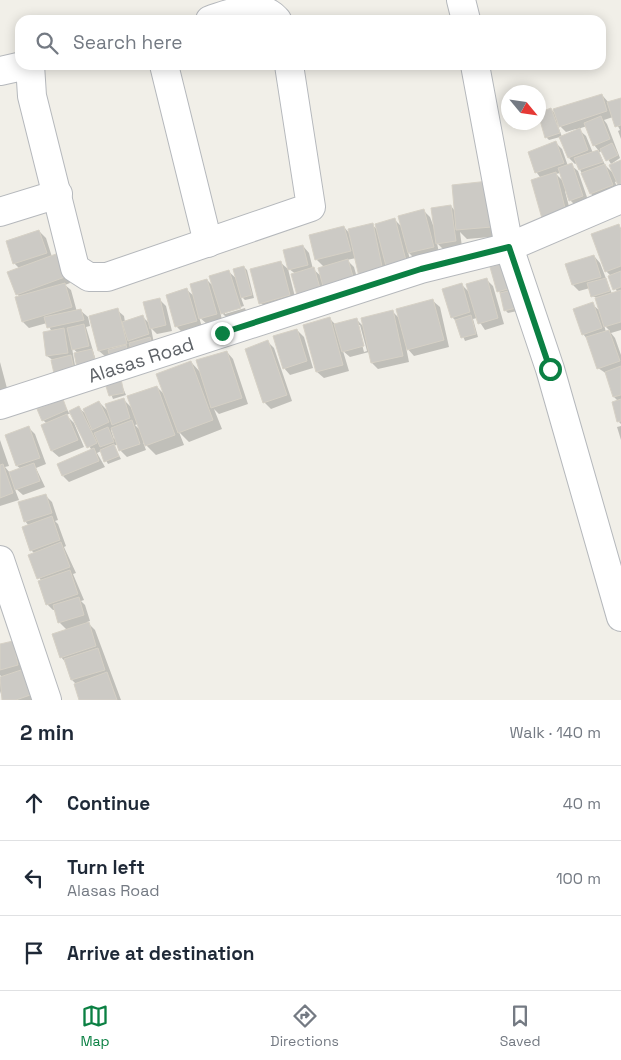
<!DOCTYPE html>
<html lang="en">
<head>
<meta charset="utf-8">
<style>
  :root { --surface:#fff; --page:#f6f6f7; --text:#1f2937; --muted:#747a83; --line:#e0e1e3; --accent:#0b8043 }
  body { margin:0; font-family:"Space Grotesk",sans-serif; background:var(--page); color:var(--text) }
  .compass { position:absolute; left:501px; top:85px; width:45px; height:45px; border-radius:50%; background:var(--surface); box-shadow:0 2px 12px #0003; rotate:119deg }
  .stop { position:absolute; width:15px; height:15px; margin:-11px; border:4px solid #0b8043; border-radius:50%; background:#fff }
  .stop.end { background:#0b8043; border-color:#fff; box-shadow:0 1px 5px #0008 }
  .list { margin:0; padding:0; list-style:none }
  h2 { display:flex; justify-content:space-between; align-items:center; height:65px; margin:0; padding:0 20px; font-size:21px }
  h2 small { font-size:16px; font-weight:400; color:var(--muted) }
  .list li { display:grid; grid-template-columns:32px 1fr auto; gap:15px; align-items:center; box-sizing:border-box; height:75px; padding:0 20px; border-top:1px solid var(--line) }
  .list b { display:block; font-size:19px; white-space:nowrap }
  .list p { margin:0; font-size:16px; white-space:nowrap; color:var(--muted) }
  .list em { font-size:16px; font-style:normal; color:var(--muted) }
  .icon { flex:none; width:28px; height:28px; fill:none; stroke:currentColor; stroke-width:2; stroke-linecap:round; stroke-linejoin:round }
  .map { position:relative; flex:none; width:621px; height:700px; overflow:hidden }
  .search { position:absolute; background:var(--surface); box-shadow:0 2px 12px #0003; left:15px; right:15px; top:15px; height:55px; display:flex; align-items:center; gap:12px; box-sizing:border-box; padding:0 18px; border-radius:15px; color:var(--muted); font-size:19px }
  .sheet { height:290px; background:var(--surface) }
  nav { display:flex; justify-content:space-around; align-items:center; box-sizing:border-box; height:70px; border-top:1px solid var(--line); background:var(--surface); font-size:14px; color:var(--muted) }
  nav a { display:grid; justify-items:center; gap:2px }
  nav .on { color:var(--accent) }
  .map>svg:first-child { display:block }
</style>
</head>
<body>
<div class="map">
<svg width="621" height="700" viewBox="0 0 621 700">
  <rect width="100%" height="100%" fill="#f1efe8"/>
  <g fill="#0003" fill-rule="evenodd">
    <path d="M602 95 609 103 621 99V139L618 131 620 130 613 117 604 120 607 124 620 158 611 164 603 151 599 152 605 165 614 174 621 161 617 181 615 182 619 192 597 200 591 194 577 163 575 164 569 158 560 137 549 140 547 138 538 114 551 109 557 116ZM557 123 566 132 576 129 577 131 562 137ZM587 126 594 145 599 151 593 153 586 136 578 129Z"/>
    <path d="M556 143 562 149 568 166 571 165 578 171 589 203 577 207 570 200 567 191H565L573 222 537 173 529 153ZM560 173 564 182 556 174Z"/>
    <polygon points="453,186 502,236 467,239 460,232 462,247 444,250 437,243 439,253 415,259 408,252 414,275 395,280 356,258 347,260 354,267 359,285 334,302 289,269 303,246 309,253 313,269 321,276 324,267 316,259 344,227 350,234 372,225 378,230 395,220 402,227 424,211 430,217 436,233 451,206 455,211"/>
    <path d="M618 226 621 228V330L611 333 615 338 621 355V424L618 421V401L614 397 607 374 598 368 589 341 583 334 592 304 601 312 597 298 592 296 590 288 579 291 573 285 567 265 594 256 600 263 612 294 617 292 611 276 606 271ZM604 325 610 331 606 332Z"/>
    <polygon points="39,231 46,238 52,257 56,255 63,262 70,283 65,285 71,290 77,312 81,311 88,317 90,326 86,327 99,371 72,348 77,377 47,356 52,332 47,323 29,328 23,322 20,297 17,294 20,269 14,263"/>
    <polygon points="281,263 288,269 296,301 261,316 259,306 263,305 260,303"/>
    <polygon points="507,263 522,310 508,313 505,310 492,268"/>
    <polygon points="244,267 247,270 254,298 245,300 240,295 244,306 225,312 225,314 245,308 247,314 229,320 220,311 222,320 207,324 199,317 202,327 183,333 177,327 167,296 187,290 195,297 207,280 215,288 228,271 238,280"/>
    <polygon points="486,279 493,286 504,324 485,330 477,318 473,319 478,337 465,341 457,322 452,317 462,285 470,293"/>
    <polygon points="159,299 166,306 172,331 157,334 151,328 156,354 106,357 99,351 117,310 124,316 125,322 143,317 150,324"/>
    <path d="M433 301 440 307 449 347 414 356 406 347 409 362 378 369 372 363 369 352 350 357 343 351 349 371 324 378 317 372 329 318 336 325 356 319 364 327 393 312 400 319ZM357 325H360L367 351 364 352Z"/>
    <polygon points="297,330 304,337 313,368 290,375 284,368"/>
    <polygon points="268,342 274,348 292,401 271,409 264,402"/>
    <path d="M227 352 233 359 248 404 219 414 214 409 222 429 189 442 179 432 184 445 156 455 143 442 146 450 127 457 120 450 118 444 114 446 121 459 108 464 101 451 97 453 105 467 69 482 63 476 92 451 71 413 66 415 74 423 84 447 59 457 52 451 42 426 47 424 43 420 62 400 69 413 79 408 87 415 99 402 109 412 123 399 133 409 157 387 166 396 191 362 201 373ZM138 424 141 431 135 425ZM113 429 116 438 114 439 111 430Z"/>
    <polygon points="0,362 12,407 0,410"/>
    <polygon points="120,381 126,395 113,399 107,384"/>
    <polygon points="621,426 621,440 617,427"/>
    <polygon points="29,428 35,434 46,464 36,468 45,487 23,495 14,487 19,500 0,506 0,440 9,466 5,467 10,473 21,469 17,466 7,436"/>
    <polygon points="45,495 52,502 58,520 55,521 58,524 66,546 64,547 76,573 73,574 84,600 81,601 85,605 90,621 87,622 95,630 121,700 80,700 76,684 72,680 66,663 61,657 67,630 59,622 56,610 53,610 47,604 41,581 30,556 35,554 31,550 29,526 25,521"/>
    <polygon points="13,642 19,649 38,700 3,700 0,691 0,679 3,678 0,675 0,645"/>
  </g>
  <g fill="#cccac5" stroke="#d6d1c6">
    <polygon points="602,94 607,111 559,127 553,109"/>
    <polygon points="621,98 621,125 615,127 607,102"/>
    <polygon points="551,108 560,133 545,138 538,113"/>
    <polygon points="601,116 610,139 593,146 584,123"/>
    <polygon points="580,128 588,150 568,158 559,137"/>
    <polygon points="556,141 564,163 535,173 528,152"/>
    <polygon points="612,143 618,155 606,161 600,149"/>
    <polygon points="598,150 603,162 579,170 574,158"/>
    <polygon points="621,160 621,192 609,165"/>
    <polygon points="572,163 583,196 569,201 558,168"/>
    <polygon points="605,164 613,185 590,194 581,173"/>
    <polygon points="556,172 567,216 543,222 531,180"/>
    <polygon points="489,181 492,227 456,230 452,185"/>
    <polygon points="451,205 456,241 436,244 431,208"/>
    <polygon points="424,209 434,247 408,253 398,216"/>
    <polygon points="395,218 408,268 388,274 375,224"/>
    <polygon points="373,223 384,276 360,281 348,229"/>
    <polygon points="619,224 621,231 621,266 605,272 591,234"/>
    <polygon points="344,226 351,251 315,260 309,235"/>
    <polygon points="39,230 47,253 13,264 6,241"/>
    <polygon points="303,245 308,265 288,270 283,250"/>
    <polygon points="56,254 65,277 16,295 7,272"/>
    <polygon points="594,255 601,277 572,285 565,264"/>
    <polygon points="348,259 356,287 326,297 318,268"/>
    <polygon points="281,261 290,295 259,304 250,269"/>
    <polygon points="508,262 515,287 497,292 490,267"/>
    <polygon points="244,266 252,295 241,298 233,269"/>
    <polygon points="314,267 322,295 299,302 291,274"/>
    <polygon points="229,270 241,308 221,314 209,276"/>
    <polygon points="621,271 621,287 613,290 608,276"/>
    <polygon points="487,278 498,318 478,324 466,284"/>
    <polygon points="606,278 610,291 591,297 587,283"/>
    <polygon points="207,279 217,314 199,319 190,284"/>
    <polygon points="65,283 72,307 22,322 15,297"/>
    <polygon points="462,283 470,312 451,318 442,289"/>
    <polygon points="187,288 197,321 175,327 166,295"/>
    <polygon points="516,289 520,307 504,311 500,293"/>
    <polygon points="621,290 621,322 604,327 595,298"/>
    <polygon points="160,298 166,325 150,329 143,302"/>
    <polygon points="433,299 444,340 407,350 396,309"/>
    <polygon points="593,302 602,328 582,335 573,309"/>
    <polygon points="118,308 127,344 98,351 89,316"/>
    <polygon points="81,309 84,320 47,328 44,317"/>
    <polygon points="393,310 403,356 371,363 361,318"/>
    <polygon points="143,315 149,334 128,341 122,322"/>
    <polygon points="471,315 476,334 461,338 455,320"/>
    <polygon points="330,317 343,365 316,372 303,325"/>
    <polygon points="357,318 364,346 342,352 334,324"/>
    <polygon points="84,324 89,346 72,350 67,328"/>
    <polygon points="64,328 68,353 46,356 43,332"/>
    <polygon points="297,329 307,361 283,369 273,336"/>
    <polygon points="609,330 620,361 597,369 586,337"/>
    <polygon points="150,337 154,351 133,357 129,343"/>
    <polygon points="268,340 287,395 263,403 245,349"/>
    <polygon points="126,345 130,359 112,364 108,350"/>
    <polygon points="92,349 97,368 78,373 74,353"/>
    <polygon points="227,351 242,398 211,408 196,360"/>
    <polygon points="71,355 75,374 55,378 51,360"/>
    <polygon points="191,361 213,420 178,433 156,374"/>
    <polygon points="621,366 621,395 613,397 605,372"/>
    <polygon points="121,379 124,393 109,396 105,383"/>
    <polygon points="157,386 175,435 145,446 127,396"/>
    <polygon points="124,398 130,418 112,425 105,404"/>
    <polygon points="63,399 67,410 42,421 37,409"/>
    <polygon points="621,399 621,421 617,422 612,402"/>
    <polygon points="99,401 109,422 92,430 83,409"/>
    <polygon points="79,406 97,443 87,448 69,411"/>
    <polygon points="67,414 78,440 51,451 41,425"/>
    <polygon points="132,420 140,444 119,451 111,428"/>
    <polygon points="29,426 40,458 16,466 5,435"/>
    <polygon points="108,427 114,442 100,447 94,433"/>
    <polygon points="114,444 119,456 104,462 100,450"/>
    <polygon points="94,448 99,461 62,476 57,464"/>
    <polygon points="34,463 40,481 15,490 9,472"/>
    <polygon points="3,464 13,493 0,498 0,465"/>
    <polygon points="46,494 52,513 24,522 18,502"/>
    <polygon points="52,516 60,540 30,551 22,527"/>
    <polygon points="61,542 70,567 37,579 28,555"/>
    <polygon points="70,570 78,594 46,605 38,581"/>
    <polygon points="79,597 84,615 58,623 53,605"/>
    <polygon points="89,622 96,646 60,658 52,634"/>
    <polygon points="13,641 18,665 0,670 0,644"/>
    <polygon points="98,648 105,670 71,680 64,659"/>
    <polygon points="24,669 33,694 16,700 2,700 0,677"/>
    <polygon points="107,672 117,700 79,700 74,684"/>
  </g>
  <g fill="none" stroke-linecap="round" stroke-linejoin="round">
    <defs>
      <g id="minor">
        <polyline points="461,0 466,20"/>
        <path d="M210 20C232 13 260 0 277 20"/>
        <polyline points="30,65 32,96 75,268 89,277 107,277 311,207 289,65"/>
        <polyline points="164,65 208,243"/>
        <polyline points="475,65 509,247 550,369 621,617"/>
        <polyline points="0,71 27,65"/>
        <polyline points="0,212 58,194"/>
        <path id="s1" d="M0 405 421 269 509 247 621 199"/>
        <polyline points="0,560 47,700"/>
      </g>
    </defs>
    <use href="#minor" stroke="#b5b8bc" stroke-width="30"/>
    <use href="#minor" stroke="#fff" stroke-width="28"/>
  </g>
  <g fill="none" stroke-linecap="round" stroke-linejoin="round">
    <polyline stroke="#0b8043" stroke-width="6" points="222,333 421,269 509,247 550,369"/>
  </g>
  <g text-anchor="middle" stroke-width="4.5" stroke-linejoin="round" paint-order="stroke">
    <g font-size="19" fill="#5f6368" stroke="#fff">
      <text dy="7" stroke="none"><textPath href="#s1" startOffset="148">Alasas Road</textPath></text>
    </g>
  </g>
</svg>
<svg class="compass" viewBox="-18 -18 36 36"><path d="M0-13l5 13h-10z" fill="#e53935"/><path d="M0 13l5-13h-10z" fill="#747a83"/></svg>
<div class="stop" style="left:550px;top:369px"></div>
<div class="stop end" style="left:222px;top:333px"></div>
<div class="search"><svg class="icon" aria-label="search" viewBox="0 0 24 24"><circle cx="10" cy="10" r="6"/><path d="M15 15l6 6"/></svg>Search here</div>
</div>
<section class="sheet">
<h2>2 min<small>Walk · 140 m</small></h2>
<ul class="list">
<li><svg class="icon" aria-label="ahead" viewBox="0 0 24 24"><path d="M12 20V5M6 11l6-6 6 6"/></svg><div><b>Continue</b></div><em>40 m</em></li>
<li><svg class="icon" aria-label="left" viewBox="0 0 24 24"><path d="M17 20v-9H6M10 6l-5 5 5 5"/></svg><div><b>Turn left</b><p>Alasas Road</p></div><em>100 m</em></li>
<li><svg class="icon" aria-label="arrive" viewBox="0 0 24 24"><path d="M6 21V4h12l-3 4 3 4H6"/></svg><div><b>Arrive at destination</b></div></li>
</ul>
</section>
<nav>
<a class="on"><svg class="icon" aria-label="map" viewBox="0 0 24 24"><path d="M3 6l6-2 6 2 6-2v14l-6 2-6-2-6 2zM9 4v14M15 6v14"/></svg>Map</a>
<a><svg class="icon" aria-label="directions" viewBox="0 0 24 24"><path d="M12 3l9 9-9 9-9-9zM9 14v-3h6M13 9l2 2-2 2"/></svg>Directions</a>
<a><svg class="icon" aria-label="saved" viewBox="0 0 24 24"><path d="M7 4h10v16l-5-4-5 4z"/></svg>Saved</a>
</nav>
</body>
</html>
